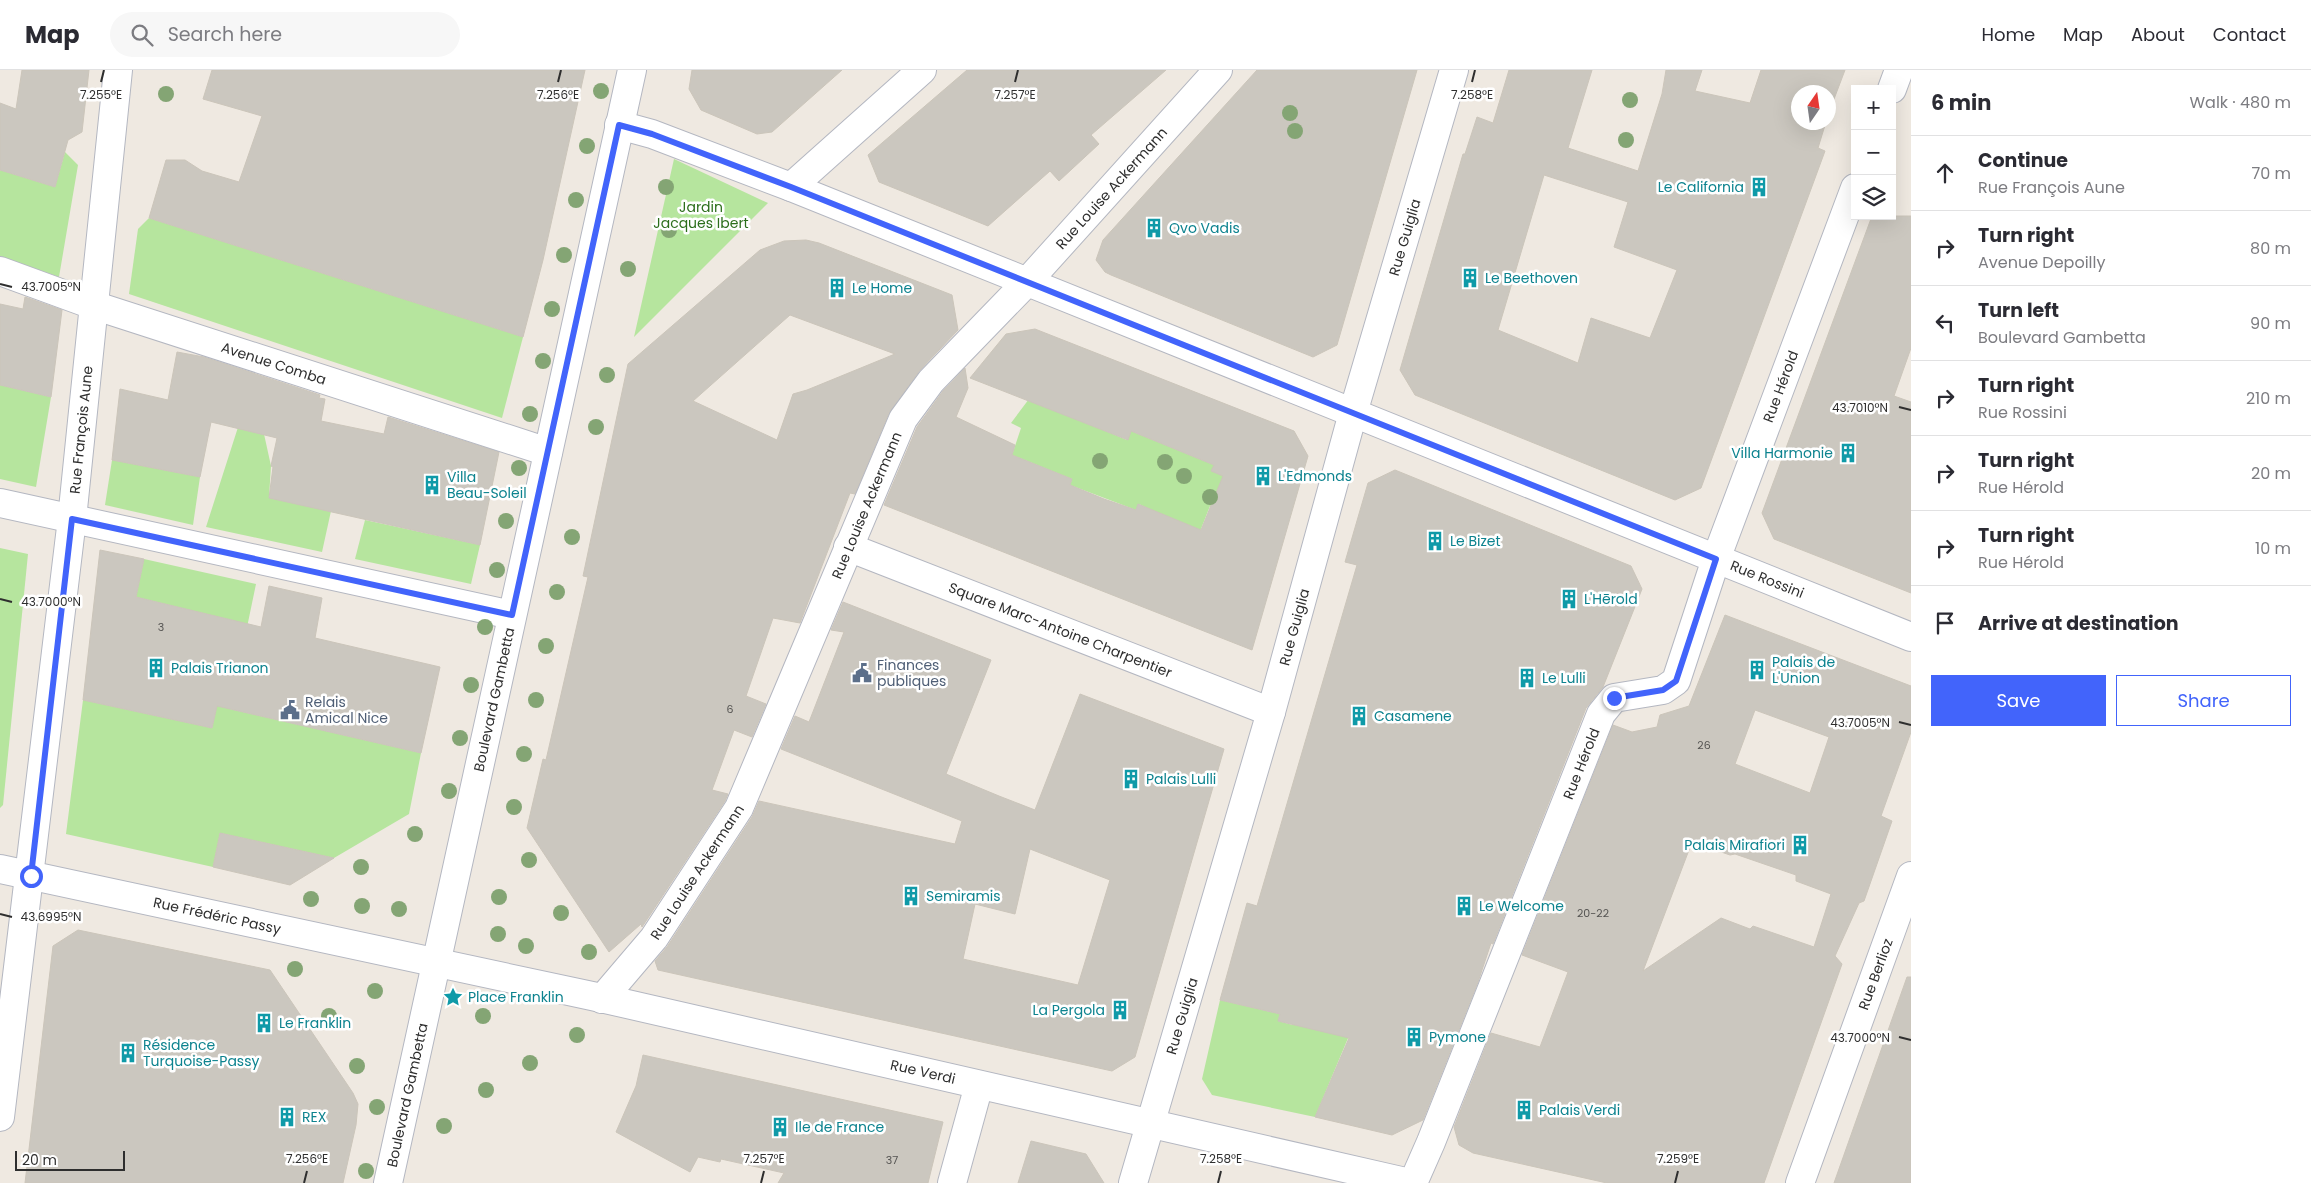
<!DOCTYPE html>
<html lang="en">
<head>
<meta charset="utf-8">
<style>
  :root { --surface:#fff; --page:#f7f7f7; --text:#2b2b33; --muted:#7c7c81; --line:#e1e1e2; --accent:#4264fb }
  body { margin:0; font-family:Poppins,sans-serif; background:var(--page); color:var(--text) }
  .controls { position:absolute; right:15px; top:15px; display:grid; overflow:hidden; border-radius:0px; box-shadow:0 5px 20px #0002 }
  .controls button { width:45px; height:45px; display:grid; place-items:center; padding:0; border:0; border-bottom:1px solid var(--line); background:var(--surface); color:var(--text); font:25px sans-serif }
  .compass { position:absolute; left:1791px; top:15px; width:45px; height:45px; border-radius:50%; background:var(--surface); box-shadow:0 5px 20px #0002; rotate:13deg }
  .scale { position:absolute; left:15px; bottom:12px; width:110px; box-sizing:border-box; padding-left:5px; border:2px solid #2e2e2e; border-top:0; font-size:14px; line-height:18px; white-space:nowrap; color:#2e2e2e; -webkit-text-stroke:4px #fff; paint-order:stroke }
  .stop { position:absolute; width:15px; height:15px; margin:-11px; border:4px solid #4264fb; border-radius:50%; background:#fff }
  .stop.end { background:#4264fb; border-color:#fff; box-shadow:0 1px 5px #0008 }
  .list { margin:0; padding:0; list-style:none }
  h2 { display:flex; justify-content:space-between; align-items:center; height:65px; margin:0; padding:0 20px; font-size:21px }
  h2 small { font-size:16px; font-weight:400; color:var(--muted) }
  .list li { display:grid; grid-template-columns:32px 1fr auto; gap:15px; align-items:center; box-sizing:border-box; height:75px; padding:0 20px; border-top:1px solid var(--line) }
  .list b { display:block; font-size:19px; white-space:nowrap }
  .list p { margin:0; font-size:16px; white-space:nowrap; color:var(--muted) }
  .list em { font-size:16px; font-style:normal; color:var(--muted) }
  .actions { display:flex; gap:10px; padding:15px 20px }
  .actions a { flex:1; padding:11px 0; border:1px solid var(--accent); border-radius:0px; text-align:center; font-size:18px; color:var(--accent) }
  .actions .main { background:var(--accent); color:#fff }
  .icon { flex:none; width:28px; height:28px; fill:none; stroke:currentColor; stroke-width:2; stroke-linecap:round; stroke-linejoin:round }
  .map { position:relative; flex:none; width:1911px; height:1113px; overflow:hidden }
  header { display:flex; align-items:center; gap:30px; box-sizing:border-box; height:70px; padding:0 25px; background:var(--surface); border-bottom:1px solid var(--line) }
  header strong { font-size:24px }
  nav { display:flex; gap:28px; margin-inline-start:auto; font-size:18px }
  .search { width:350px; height:45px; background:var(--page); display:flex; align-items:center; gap:12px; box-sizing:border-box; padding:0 18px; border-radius:28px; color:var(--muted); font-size:19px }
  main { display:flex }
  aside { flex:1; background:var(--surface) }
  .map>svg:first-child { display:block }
</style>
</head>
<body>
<header>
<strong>Map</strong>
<div class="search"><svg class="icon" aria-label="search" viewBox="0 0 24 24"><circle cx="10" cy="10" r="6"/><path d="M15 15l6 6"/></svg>Search here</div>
<nav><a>Home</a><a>Map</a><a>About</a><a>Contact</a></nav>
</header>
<main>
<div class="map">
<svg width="1911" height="1113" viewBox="0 0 1911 1113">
  <rect width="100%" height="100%" fill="#efe9e1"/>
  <g fill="#b6e59e">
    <polygon points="65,82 78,95 59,207 0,186 0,100 55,117"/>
    <polygon points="674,89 768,133 634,267"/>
    <polygon points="149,148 523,267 502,348 129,224 138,159"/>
    <polygon points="0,315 51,327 36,417 0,409"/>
    <polygon points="1029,329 1127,370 1131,361 1214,395 1236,411 1225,442 1210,436 1199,464 1139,434 1136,440 1070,415 1072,409 1012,385 1021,358 1011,353"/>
    <polygon points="240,351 264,364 271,396 269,427 331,441 322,482 206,457"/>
    <polygon points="112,390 200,407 193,455 105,435"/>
    <polygon points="365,450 480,475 471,514 355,489"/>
    <polygon points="0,478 28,484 3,735 0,738"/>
    <polygon points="144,489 256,514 230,639 421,683 409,744 334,788 220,763 213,797 66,764 83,630 212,658 235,551 136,527"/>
    <polygon points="1220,930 1280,944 1278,951 1293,955 1295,948 1351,961 1315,1047 1212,1025 1202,1009"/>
  </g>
  <g fill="#cbc7bf" stroke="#cbc5ba" fill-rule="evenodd">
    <polygon points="22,0 89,0 82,62 68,70 55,117 0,100 0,33 16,39"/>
    <polygon points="212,0 585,0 543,190 523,267 149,148 166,90 185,90 202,101 239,112 262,46 203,29"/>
    <polygon points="692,0 842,0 772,62 757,64 701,40 689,19"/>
    <polygon points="967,0 1166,0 1091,65 1099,74 1059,111 1050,101 988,156 879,112 868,85"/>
    <polygon points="1257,0 1417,0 1337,275 1313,287 1111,205 1105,202 1096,190 1103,170"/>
    <path d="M1509 0H1592L1568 78 1638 101 1662 24 1666 0H1702L1695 21 1750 33 1761 0H1845L1828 45V22H1798V52H1826L1818 78 1825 81 1701 418 1675 430 1415 325 1400 300 1463 84H1465L1477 47 1493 53ZM1544 105 1628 132 1614 177 1677 200 1650 268 1591 248 1578 293 1498 260Z"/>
    <polygon points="1872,146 1911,146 1911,278 1894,326 1911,332 1911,523 1774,469 1762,443"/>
    <path d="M806 170 819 173 952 225 958 260 920 300 889 343 855 424 850 423 800 553 773 548 746 626 766 634 752 667 734 660 712 720 728 724 725 731 642 857 641 854 609 882 527 758 543 689 546 690 588 507 583 506 628 294 760 180 784 171ZM790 245 895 284 807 320 793 324 777 370 693 331Z"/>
    <polygon points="25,227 62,240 51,327 0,315 0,234 23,239"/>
    <polygon points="1035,259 1294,361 1308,386 1252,580 884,435 917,357 943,321 965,298 968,318 956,347 1015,375 1012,385 1072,409 1070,415 1104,429 1136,440 1138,434 1201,460 1223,406 1211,401 1214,395 1131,361 1128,370 970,308 1006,264"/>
    <polygon points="177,282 204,287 320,325 319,328 325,329 321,351 384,364 388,347 499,382 480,475 269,428 273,397 271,396 277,368 211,352 200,407 112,390 120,319 168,330"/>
    <polygon points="1395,400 1631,496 1642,519 1603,617 1586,638 1493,874 1491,873 1478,912 1423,1050 1392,1065 1315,1047 1349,968 1278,951 1280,944 1220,930 1247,833 1257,836 1357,495 1345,492 1368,413"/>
    <polygon points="100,480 144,489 136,527 261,557 269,516 322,528 315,568 440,597 421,683 217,636 212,658 83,630"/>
    <path d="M843 532 991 590 946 704 999 726 1035 740 1080 624 1224 679 1135 987 1112 1001 658 900 655 891 667 877 752 747 759 731 955 774 962 751 781 679 795 646 809 652 844 562 831 560ZM1030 779 1110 810 1078 915 963 889 975 834 1015 844Z"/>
    <path d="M1725 545 1911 616V662L1881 746 1892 751 1864 831 1859 833 1835 886 1842 894 1764 1113H1607L1473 1083 1459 1075 1454 1057 1491 963 1540 977 1568 902 1522 885 1613 655 1632 662 1657 657 1660 645 1689 636ZM1755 640 1829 667 1810 723 1735 694ZM1692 772 1730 785 1735 784 1796 805V811L1831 824 1814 877 1753 856 1750 859 1721 848 1643 901Z"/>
    <polygon points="220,763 334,788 290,815 213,797"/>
    <polygon points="78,860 270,900 353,1023 358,1034 356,1055 343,1113 25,1113 53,876"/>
    <polygon points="1907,907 1911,907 1911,1113 1834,1113"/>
    <polygon points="643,985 943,1052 928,1113 778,1113 784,1103 721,1089 720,1092 698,1087 690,1102 616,1062 636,1016"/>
    <polygon points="1031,1071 1086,1084 1104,1113 1018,1113"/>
  </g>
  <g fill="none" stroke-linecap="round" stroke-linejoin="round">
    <defs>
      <g id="minor">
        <polyline points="1892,19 1899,0"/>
        <path id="s1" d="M619 55 652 64 791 117 1911 567"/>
        <polyline points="791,117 922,0"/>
        <path id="s2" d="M0 201 93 235 548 382"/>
        <polyline points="0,433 512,545"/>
        <path id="s3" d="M848 477 1271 642"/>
        <path id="s4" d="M0 799 592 926 1410 1113"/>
        <path id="s5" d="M602 929 654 868 739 738 903 349 931 311 1026 213 1218 0"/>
        <path id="s6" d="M0 1047 72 449 118 0"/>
        <path id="s7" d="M388 1113 632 0"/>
        <polyline points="952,1113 979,1015"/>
        <path id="s8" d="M1133 1113 1271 642 1353 343 1454 0"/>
        <path id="s9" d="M1413 1113 1431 1072 1601 644 1614 628 1663 620 1676 611 1716 489 1855 118"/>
        <path id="s10" d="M1800 1113 1911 806"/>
      </g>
    </defs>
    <use href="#minor" stroke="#b4b7c1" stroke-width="30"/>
    <use href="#minor" stroke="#fff" stroke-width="28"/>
  </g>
  <g fill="#84a574">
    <circle cx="601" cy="21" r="8"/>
    <circle cx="166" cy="24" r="8"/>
    <circle cx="1630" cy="30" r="8"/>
    <circle cx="1290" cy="43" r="8"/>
    <circle cx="1295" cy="61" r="8"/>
    <circle cx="1626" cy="70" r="8"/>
    <circle cx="587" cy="76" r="8"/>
    <circle cx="666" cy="117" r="8"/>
    <circle cx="576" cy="130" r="8"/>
    <circle cx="669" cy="160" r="8"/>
    <circle cx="564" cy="185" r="8"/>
    <circle cx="628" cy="199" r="8"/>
    <circle cx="552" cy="239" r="8"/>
    <circle cx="543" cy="291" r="8"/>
    <circle cx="607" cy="305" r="8"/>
    <circle cx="530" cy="344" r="8"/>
    <circle cx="596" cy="357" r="8"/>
    <circle cx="1100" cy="391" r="8"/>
    <circle cx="1165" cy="392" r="8"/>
    <circle cx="519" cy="398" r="8"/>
    <circle cx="1184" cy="406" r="8"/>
    <circle cx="1210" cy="427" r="8"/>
    <circle cx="506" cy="451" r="8"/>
    <circle cx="572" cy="467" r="8"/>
    <circle cx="497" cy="500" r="8"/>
    <circle cx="557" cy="522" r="8"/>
    <circle cx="485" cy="557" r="8"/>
    <circle cx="546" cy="576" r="8"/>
    <circle cx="471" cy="615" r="8"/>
    <circle cx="536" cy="630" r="8"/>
    <circle cx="460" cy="668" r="8"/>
    <circle cx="524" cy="684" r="8"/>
    <circle cx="449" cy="721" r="8"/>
    <circle cx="514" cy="737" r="8"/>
    <circle cx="415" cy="764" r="8"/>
    <circle cx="529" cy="790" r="8"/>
    <circle cx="361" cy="797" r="8"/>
    <circle cx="499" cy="827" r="8"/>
    <circle cx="311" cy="829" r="8"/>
    <circle cx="362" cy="836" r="8"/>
    <circle cx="399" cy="839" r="8"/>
    <circle cx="561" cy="843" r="8"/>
    <circle cx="498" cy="864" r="8"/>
    <circle cx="526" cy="876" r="8"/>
    <circle cx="589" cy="882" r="8"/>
    <circle cx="295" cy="899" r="8"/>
    <circle cx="375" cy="921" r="8"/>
    <circle cx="329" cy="946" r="8"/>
    <circle cx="483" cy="946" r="8"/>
    <circle cx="577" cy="965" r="8"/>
    <circle cx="530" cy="993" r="8"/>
    <circle cx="357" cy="996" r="8"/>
    <circle cx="486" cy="1020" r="8"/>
    <circle cx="377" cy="1037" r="8"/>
    <circle cx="444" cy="1056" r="8"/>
    <circle cx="366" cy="1101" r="8"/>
  </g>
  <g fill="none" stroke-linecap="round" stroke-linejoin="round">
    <polyline stroke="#4264fb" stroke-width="6" points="31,806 72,449 512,545 619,55 652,64 791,117 1716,489 1676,611 1663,620 1614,628"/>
  </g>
  <path fill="none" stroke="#2e2e2e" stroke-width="2" d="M101 12 104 0M558 12 561 0M1015 12 1018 0M1472 12 1475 0M0 214 12 217M1899 337 1911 340M0 529 12 532M1899 652 1911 655M0 844 12 847M1899 967 1911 970M304 1113 307 1101M761 1113 764 1101M1218 1113 1221 1101M1675 1113 1678 1101"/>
  <defs>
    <symbol id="building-bare" viewBox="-9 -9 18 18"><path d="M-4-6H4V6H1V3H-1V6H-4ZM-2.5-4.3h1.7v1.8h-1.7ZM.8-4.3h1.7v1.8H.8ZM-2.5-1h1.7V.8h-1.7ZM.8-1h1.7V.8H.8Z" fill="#0f9aa8" stroke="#fff" stroke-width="2.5" paint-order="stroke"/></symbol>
    <symbol id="civic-bare" viewBox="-9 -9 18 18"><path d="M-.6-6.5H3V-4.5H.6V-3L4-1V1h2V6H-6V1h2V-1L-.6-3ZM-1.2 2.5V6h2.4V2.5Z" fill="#5c6f8a" stroke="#fff" stroke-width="2.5" paint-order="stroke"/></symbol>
    <symbol id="sight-bare" viewBox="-9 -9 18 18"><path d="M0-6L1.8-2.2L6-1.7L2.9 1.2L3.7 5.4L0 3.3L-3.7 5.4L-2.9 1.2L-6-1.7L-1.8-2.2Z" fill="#0f9aa8" stroke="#fff" stroke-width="2.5" paint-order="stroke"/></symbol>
  </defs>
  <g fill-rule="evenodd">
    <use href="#building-bare" x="1745" y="103" width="28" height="28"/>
    <use href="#building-bare" x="1140" y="144" width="28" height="28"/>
    <use href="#building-bare" x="1456" y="194" width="28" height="28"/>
    <use href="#building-bare" x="823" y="204" width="28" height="28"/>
    <use href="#building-bare" x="1834" y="369" width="28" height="28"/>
    <use href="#building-bare" x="1249" y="392" width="28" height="28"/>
    <use href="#building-bare" x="418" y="401" width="28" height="28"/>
    <use href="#building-bare" x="1421" y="457" width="28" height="28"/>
    <use href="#building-bare" x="1555" y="515" width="28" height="28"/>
    <use href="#building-bare" x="142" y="584" width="28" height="28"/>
    <use href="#building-bare" x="1743" y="586" width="28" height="28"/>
    <use href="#civic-bare" x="848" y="589" width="28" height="28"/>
    <use href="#building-bare" x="1513" y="594" width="28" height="28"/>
    <use href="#civic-bare" x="276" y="626" width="28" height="28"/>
    <use href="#building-bare" x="1345" y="632" width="28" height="28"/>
    <use href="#building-bare" x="1117" y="695" width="28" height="28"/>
    <use href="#building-bare" x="1786" y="761" width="28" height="28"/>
    <use href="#building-bare" x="897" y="812" width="28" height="28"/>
    <use href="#building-bare" x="1450" y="822" width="28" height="28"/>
    <use href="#sight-bare" x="439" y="913" width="28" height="28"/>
    <use href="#building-bare" x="1106" y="926" width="28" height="28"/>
    <use href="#building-bare" x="250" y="939" width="28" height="28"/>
    <use href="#building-bare" x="1400" y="953" width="28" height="28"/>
    <use href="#building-bare" x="114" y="969" width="28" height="28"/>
    <use href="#building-bare" x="1510" y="1026" width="28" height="28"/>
    <use href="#building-bare" x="273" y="1033" width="28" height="28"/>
    <use href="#building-bare" x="766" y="1043" width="28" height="28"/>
  </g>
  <g text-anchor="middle" stroke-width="5" stroke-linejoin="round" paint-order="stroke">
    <g font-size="11" fill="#555452">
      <text x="161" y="561">3</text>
      <text x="730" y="643">6</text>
      <text x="1704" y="679">26</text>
      <text x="1593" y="847">20-22</text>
      <text x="892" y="1094">37</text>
    </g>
    <g font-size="14" fill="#0d838f" stroke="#fff" text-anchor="start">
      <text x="1744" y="122" text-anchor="end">Le California</text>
      <text x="1169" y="163">Qvo Vadis</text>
      <text x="1485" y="213">Le Beethoven</text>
      <text x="852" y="223">Le Home</text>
      <text x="1833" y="388" text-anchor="end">Villa Harmonie</text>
      <text x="1278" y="411">L'Edmonds</text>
      <text x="447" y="412">Villa<tspan x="447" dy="16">Beau-Soleil</tspan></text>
      <text x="1450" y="476">Le Bizet</text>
      <text x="1584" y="534">L'Hērold</text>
      <text x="1772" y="597">Palais de<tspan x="1772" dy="16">L'Union</tspan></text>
      <text x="171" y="603">Palais Trianon</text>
      <text x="1542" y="613">Le Lulli</text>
      <text x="1374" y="651">Casamene</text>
      <text x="1146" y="714">Palais Lulli</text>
      <text x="1785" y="780" text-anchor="end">Palais Mirafiori</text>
      <text x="926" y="831">Semiramis</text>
      <text x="1479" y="841">Le Welcome</text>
      <text x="468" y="932">Place Franklin</text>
      <text x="1105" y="945" text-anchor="end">La Pergola</text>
      <text x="279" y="958">Le Franklin</text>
      <text x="1429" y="972">Pymone</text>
      <text x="143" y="980">Résidence<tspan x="143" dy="16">Turquoise-Passy</tspan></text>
      <text x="1539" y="1045">Palais Verdi</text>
      <text x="302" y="1052">REX</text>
      <text x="795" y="1062">Ile de France</text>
    </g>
    <g font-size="14" fill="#2e2e2e" stroke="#fff">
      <text dy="5" stroke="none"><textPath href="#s5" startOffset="969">Rue Louise Ackermann</textPath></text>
      <text dy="5" stroke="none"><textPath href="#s8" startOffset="984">Rue Guiglia</textPath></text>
      <text dy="5" stroke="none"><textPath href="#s2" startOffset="289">Avenue Comba</textPath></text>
      <text dy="5" stroke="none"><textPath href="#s9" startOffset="904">Rue Hérold</textPath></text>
      <text dy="5" stroke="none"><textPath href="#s6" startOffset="692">Rue François Aune</textPath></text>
      <text dy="5" stroke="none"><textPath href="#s5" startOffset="564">Rue Louise Ackermann</textPath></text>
      <text dy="5" stroke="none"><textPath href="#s1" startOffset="1235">Rue Rossini</textPath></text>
      <text dy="5" stroke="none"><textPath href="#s8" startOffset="579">Rue Guiglia</textPath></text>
      <text dy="5" stroke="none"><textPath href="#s3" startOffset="228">Square Marc-Antoine Charpentier</textPath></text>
      <text dy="5" stroke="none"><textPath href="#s7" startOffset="495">Boulevard Gambetta</textPath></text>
      <text dy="5" stroke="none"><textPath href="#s9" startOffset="452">Rue Hérold</textPath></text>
      <text dy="5" stroke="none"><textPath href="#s5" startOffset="159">Rue Louise Ackermann</textPath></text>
      <text dy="5" stroke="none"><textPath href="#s4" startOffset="222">Rue Frédéric Passy</textPath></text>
      <text dy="5" stroke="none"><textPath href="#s10" startOffset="222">Rue Berlioz</textPath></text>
      <text dy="5" stroke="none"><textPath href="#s8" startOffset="174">Rue Guiglia</textPath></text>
      <text dy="5" stroke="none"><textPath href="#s4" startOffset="945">Rue Verdi</textPath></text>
      <text dy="5" stroke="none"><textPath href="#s7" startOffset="90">Boulevard Gambetta</textPath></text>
    </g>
    <g font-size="14" fill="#2c6e1b" stroke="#fff">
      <text x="701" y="142">Jardin<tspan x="701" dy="16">Jacques Ibert</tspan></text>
    </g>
    <g font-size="14" fill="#4e5e75" stroke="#fff" text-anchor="start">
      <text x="877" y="600">Finances<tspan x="877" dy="16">publiques</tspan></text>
      <text x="305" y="637">Relais<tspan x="305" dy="16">Amical Nice</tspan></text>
    </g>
  </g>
  <g font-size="12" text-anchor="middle" fill="#2e2e2e" stroke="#fff" stroke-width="5" stroke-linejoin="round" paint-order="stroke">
    <text x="101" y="29">7.255°E</text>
    <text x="558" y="29">7.256°E</text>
    <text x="1015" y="29">7.257°E</text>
    <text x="1472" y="29">7.258°E</text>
    <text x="51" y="221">43.7005°N</text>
    <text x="1860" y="342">43.7010°N</text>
    <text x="51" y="536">43.7000°N</text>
    <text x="1860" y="657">43.7005°N</text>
    <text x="51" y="851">43.6995°N</text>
    <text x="1860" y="972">43.7000°N</text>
    <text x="307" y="1093">7.256°E</text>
    <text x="764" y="1093">7.257°E</text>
    <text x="1221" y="1093">7.258°E</text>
    <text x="1678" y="1093">7.259°E</text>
  </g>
</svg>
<div class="controls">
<button>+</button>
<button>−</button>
<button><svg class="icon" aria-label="layers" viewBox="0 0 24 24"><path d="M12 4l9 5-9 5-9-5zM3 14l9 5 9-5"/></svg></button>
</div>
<svg class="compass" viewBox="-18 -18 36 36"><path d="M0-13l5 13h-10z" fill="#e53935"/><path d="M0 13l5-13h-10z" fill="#7c7c81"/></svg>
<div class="scale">20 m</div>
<div class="stop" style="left:31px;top:806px"></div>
<div class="stop end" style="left:1614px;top:628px"></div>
</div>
<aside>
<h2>6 min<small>Walk · 480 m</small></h2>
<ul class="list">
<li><svg class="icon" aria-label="ahead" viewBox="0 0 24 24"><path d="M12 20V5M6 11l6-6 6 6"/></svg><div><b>Continue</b><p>Rue François Aune</p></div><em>70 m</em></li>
<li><svg class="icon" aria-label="right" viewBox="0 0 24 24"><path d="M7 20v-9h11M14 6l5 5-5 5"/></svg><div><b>Turn right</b><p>Avenue Depoilly</p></div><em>80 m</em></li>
<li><svg class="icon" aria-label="left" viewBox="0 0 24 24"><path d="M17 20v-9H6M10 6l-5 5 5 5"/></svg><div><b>Turn left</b><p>Boulevard Gambetta</p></div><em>90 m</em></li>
<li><svg class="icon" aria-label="right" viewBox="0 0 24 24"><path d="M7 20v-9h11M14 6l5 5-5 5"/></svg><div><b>Turn right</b><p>Rue Rossini</p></div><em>210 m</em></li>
<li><svg class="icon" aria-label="right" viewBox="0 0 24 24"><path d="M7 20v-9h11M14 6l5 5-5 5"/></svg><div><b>Turn right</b><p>Rue Hérold</p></div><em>20 m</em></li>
<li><svg class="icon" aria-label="right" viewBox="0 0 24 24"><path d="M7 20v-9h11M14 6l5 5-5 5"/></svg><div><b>Turn right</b><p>Rue Hérold</p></div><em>10 m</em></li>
<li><svg class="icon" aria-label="arrive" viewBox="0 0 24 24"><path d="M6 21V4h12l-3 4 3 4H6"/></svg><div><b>Arrive at destination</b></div></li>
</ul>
<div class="actions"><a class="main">Save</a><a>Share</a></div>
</aside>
</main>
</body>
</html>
